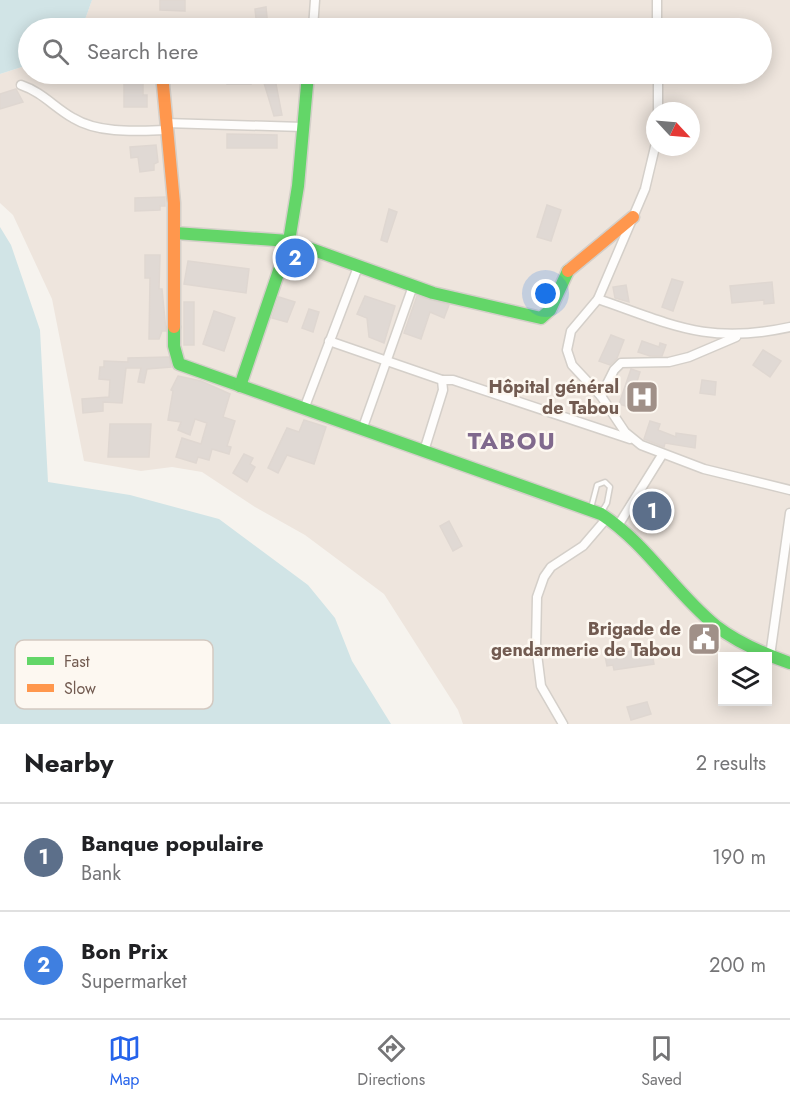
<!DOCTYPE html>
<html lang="en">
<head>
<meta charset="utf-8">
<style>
  :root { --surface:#fff; --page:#f2f2f2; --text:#202124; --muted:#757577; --line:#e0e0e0; --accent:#2563eb }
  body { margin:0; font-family:Jost,sans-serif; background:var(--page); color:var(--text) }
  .controls { position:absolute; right:18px; bottom:18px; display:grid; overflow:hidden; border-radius:0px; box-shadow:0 3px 15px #0003 }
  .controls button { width:54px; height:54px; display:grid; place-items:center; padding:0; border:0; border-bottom:2px solid var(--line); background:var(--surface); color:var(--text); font:30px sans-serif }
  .compass { position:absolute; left:646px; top:102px; width:54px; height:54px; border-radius:50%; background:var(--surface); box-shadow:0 3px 15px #0003; rotate:116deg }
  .you { position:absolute; left:546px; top:294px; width:21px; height:21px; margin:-15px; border:4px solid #fff; border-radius:50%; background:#1a73e8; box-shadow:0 0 0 9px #1a73e833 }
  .badge { display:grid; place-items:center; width:39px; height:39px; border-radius:50%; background:var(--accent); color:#fff; font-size:20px; font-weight:700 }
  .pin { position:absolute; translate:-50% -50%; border:3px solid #fff; box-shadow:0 2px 6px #0006 }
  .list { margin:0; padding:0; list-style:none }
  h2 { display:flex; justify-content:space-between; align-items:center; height:78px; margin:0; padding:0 24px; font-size:26px }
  h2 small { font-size:20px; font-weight:400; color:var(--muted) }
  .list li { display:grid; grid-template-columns:39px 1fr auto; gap:18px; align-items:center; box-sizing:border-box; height:108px; padding:0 24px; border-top:2px solid var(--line) }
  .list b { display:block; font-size:22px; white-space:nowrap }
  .list p { margin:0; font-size:20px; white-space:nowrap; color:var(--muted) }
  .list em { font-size:20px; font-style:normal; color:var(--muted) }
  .icon { flex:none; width:33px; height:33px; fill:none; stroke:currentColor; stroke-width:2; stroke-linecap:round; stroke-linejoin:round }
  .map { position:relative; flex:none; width:790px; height:724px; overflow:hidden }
  .search { position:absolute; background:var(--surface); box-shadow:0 3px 15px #0003; left:18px; right:18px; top:18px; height:66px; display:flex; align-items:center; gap:15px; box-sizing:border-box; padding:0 21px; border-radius:33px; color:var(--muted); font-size:22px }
  .sheet { height:294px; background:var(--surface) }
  nav { display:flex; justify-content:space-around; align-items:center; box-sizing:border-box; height:84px; border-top:2px solid var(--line); background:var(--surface); font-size:16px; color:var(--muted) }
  nav a { display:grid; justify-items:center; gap:3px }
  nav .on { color:var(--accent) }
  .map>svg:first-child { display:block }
</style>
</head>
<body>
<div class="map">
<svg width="790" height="724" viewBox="0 0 790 724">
  <rect width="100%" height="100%" fill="#f6f3ee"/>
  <path fill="#eee5dd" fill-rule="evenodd" d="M92 0H790V724H463L458 710 384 594 305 535 255 507 202 472 172 467 141 471 84 461 52 299 13 215 0 203V74L28 65V74H762V28H82ZM655 111H691V147H655ZM722 656H768V702H722Z"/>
  <g fill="#d1e4e6">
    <polygon points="0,0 92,0 82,28 28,28 28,65 0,74"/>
    <polygon points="0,227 11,245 40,330 48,482 130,495 219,519 308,585 335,618 352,661 391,724 0,724"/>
  </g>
  <g fill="#e0d9d4" stroke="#dfd7d1" stroke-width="1.5">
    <polygon points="160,0 185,0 185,11 160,10"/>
    <polygon points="266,7 268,28 257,28 255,9"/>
    <polygon points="226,74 251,74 251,84 227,84"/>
    <polygon points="124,78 143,78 143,95 147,95 147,107 124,107"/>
    <polygon points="275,79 282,115 274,116 264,83"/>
    <polygon points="16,89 23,102 0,109 0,94"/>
    <polygon points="227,134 277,135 277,148 227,148"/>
    <polygon points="156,145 158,162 154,164 154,170 140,172 138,157 131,158 130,147"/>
    <polygon points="165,197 165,206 160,206 160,210 135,211 135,198"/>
    <polygon points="547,205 561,210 551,241 537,237"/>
    <polygon points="389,209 397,212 387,242 381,240"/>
    <polygon points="145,255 160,255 159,289 162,289 166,331 162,331 159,339 149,339 150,278 145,278"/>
    <polygon points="188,261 249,269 246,293 184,284"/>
    <polygon points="672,279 683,282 673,311 662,307"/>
    <polygon points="772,282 774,303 764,304 764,300 732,303 730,286"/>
    <polygon points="626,285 629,302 615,298 613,287"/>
    <polygon points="365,296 395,306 384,343 369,337 367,318 357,314"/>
    <polygon points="417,296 449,305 444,318 430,312 421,339 404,333"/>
    <polygon points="279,297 295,302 287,322 272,318"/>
    <rect x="184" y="302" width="10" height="43"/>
    <polygon points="309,309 319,312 313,332 302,328"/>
    <polygon points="214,311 235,318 224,351 203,344"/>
    <polygon points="611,335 624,340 617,358 610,365 599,361"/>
    <polygon points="642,341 659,347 660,343 666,345 662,356 650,356 638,352"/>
    <polygon points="763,350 781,361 770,377 753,365"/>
    <polygon points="169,357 171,367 147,369 144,383 138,382 141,368 126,368 122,403 103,402 103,411 83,413 82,399 109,397 110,380 99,379 100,367 104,367 104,361 128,362 128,358"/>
    <polygon points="631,369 640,372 629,407 619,404"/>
    <polygon points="178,376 201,381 230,394 223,417 235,421 227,446 231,447 229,454 212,449 209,460 198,457 196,463 176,457 182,438 201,444 207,423 195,419 190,435 178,430 181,422 168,420 173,391 171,390"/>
    <polygon points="702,380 716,382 715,395 700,393"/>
    <polygon points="304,420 326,427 314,464 287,455 278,473 268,468 287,428 299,432"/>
    <polygon points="650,421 660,424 658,430 676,437 676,433 696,436 695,448 665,443 664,447 644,439"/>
    <polygon points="110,424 151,424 149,457 108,457"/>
    <polygon points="244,454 253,458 250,464 255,467 247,482 233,473"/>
    <polygon points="449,521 462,546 453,551 440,526"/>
    <polygon points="651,647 654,664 614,670 613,665 607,666 605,656"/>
    <polygon points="647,702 651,714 631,720 627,707"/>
  </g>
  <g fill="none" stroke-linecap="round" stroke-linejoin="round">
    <defs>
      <polyline id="lane" points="591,508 597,485 605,482 610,487 607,503 601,513"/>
      <g id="street">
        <polyline points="657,0 657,28"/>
        <polyline points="313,28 315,0"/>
        <polyline points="658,74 658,111"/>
        <path d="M21 85C42 92 55 108 73 118 99 134 137 131 166 130"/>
        <polyline points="165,123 303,127"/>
        <polyline points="655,147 645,189 598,299 571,331 567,350 572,365 601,396 625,432 641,445 704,469 790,490"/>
        <path d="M598 299C673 325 708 345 790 327"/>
        <polyline points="329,341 442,380 443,390 424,451"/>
        <polyline points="442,380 453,380 630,439"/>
        <polyline points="601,396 614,370 621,363 669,362 689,357 736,337"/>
        <polyline points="304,409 358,267"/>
        <polyline points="362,430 413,286"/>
        <polyline points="619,524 662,455"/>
        <polyline points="770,656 790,513"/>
        <polyline points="563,724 541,686 536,646 537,597 544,577 551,567 583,546 607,518"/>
      </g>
      <g id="fast">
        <polyline points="175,233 289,241 433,293 541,318 550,310 568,271"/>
        <path d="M174 327V346L179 364 601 514C647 544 674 592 716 626 738 643 764 654 790 663"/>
        <polyline points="240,386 289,241 298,186 308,74"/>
      </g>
      <g id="slow">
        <polyline points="162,74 174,203 174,327"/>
        <polyline points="568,271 633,217"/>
      </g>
    </defs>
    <use href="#lane" stroke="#d4cfc9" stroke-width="7"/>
    <use href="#street" stroke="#d4cfc9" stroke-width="11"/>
    <use href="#fast" stroke="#d4cfc9" stroke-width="15"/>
    <use href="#slow" stroke="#d4cfc9" stroke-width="15"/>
    <use href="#lane" stroke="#fefdfc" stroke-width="4"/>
    <use href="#street" stroke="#fefdfc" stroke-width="8"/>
    <use href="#fast" stroke="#63d668" stroke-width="12"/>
    <use href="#slow" stroke="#ff974d" stroke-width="12"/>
  </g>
  <defs>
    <symbol id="hospital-square" viewBox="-11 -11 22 22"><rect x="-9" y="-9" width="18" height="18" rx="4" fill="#a09088" stroke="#fdf8f1"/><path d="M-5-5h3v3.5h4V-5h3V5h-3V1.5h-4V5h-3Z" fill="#fff"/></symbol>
    <symbol id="civic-square" viewBox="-11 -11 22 22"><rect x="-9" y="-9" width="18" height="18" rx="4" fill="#a09088" stroke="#fdf8f1"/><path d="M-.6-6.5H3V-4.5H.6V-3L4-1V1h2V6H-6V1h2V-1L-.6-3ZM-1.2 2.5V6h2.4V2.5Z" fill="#fff"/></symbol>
  </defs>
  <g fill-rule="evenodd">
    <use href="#hospital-square" x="623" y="378" width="38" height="38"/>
    <use href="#civic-square" x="685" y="620" width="38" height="38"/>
  </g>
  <g text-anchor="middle" stroke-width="5" stroke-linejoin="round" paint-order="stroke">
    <g font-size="18" font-weight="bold" fill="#725b51" stroke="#fdf8f1" text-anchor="end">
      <text x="619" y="393">Hôpital général<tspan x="619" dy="21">de Tabou</tspan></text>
      <text x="681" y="635">Brigade de<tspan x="681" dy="21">gendarmerie de Tabou</tspan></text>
    </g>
    <g font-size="24" font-weight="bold" letter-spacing="1.5" fill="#80698d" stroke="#fdf8f1">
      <text x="512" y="449">TABOU</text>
    </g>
  </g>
  <rect x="15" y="640" width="198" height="69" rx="9" fill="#fdf8f1" stroke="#d3c9c1" stroke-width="1.5"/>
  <rect x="27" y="657" width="27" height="8" fill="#63d668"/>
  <rect x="27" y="684" width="27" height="8" fill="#ff974d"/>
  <g font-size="16" fill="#725b51">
    <text x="64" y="667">Fast</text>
    <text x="64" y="694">Slow</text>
  </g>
</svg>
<div class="controls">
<button><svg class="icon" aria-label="layers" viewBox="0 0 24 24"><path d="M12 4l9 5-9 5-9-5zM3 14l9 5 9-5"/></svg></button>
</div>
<svg class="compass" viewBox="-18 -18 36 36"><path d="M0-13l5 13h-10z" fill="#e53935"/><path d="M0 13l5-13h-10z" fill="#757577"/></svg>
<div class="you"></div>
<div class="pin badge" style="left:652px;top:511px;background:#5c6f8a">1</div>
<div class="pin badge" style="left:295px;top:258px;background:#3f7fe0">2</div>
<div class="search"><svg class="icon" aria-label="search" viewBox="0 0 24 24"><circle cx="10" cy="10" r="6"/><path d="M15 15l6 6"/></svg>Search here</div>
</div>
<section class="sheet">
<h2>Nearby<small>2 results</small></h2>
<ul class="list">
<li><span class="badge" style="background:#5c6f8a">1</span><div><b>Banque populaire</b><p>Bank</p></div><em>190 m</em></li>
<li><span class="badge" style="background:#3f7fe0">2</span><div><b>Bon Prix</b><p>Supermarket</p></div><em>200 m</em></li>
</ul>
</section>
<nav>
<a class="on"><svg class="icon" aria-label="map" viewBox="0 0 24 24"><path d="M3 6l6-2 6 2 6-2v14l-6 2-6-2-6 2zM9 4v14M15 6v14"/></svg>Map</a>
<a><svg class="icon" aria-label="directions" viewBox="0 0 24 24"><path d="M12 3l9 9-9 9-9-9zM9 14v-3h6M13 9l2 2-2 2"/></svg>Directions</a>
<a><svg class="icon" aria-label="saved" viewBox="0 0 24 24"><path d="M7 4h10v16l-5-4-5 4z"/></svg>Saved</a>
</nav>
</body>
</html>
